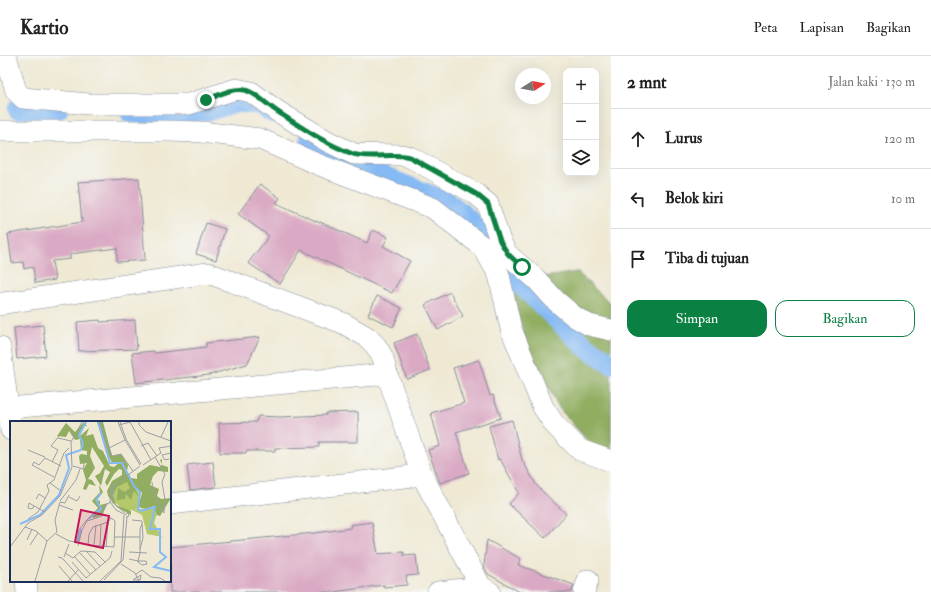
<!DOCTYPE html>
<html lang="id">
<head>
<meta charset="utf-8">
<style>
  :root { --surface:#fff; --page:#f6f6f6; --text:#222; --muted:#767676; --line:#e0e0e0; --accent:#0b8043 }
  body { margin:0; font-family:"IM FELL Double Pica",serif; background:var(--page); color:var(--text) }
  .controls { position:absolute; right:12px; top:12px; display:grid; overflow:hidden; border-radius:8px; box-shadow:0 4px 16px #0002 }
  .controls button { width:36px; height:36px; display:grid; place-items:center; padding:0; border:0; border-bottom:1px solid var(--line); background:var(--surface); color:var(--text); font:20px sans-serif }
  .compass { position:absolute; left:515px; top:12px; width:36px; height:36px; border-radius:50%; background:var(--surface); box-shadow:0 4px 16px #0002; rotate:79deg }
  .stop { position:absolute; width:12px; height:12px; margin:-9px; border:3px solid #0b8043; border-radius:50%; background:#fff }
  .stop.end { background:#0b8043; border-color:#fff; box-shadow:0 1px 4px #0008 }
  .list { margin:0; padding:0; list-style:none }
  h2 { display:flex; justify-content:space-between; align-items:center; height:52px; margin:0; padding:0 16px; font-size:17px }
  h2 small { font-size:13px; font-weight:400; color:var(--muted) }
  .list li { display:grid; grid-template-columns:26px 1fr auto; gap:12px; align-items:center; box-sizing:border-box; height:60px; padding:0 16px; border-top:1px solid var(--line) }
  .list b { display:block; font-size:15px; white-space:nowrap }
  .list em { font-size:13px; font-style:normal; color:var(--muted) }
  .actions { display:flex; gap:8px; padding:12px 16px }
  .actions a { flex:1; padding:9px 0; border:1px solid var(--accent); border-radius:12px; text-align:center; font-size:14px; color:var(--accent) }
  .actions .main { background:var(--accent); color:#fff }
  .icon { flex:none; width:22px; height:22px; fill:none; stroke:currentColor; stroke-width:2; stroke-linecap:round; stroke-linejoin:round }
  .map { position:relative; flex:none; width:611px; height:536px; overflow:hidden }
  header { display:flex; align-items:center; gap:24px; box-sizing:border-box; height:56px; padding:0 20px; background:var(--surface); border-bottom:1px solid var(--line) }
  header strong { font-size:19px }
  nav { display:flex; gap:22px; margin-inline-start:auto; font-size:14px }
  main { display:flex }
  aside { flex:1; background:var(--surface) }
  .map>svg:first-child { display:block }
</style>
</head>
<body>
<header>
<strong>Kartio</strong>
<nav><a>Peta</a><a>Lapisan</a><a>Bagikan</a></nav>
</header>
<main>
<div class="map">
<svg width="611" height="536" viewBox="0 0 611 536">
  <rect width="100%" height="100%" fill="#f6f6f2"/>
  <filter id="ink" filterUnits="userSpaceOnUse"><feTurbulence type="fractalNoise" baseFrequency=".025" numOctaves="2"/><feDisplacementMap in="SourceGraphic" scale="8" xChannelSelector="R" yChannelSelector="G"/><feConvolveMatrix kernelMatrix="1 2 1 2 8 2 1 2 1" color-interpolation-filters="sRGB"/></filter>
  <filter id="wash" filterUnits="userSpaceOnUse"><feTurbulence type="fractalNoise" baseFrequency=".012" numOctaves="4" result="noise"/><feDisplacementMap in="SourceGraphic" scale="16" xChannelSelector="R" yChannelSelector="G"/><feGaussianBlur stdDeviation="0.9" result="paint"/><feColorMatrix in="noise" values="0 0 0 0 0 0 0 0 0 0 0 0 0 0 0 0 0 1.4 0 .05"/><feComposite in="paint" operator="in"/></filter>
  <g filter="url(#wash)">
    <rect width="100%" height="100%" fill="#efe9d4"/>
    <polygon fill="#90ad60" stroke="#566e5f" points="577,216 611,248 611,396 592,390 560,353 530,298 512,242 520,225"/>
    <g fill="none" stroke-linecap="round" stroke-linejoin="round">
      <g stroke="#85baf4" stroke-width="21">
        <polyline points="18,53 58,53"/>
        <polyline points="131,57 180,59 214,53 235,46 259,48 273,57"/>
        <polyline points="310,83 342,105 448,146 477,171 508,216 585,290 611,307"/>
      </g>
    </g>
    <g id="blocks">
      <g fill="#daaac4">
        <polygon points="139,122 145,204 117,206 117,192 70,198 70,203 52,205 55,224 35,227 33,211 24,213 23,206 12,207 8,178 82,166 78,126"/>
        <polygon points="260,128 280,142 276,147 320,167 320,166 367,187 373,174 388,181 383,190 410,205 392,237 301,194 280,228 248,207 269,180 238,158"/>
        <polygon points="206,167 225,173 216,204 196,198"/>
        <polygon points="450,236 463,260 438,274 425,249"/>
        <polygon points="377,240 402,252 393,271 368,259"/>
        <polygon points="100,264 100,266 135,264 137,293 79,295 77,266"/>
        <polygon points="43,269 46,300 17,303 14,272"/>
        <polygon points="417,278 430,314 407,323 394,287"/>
        <polygon points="260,281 247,308 209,319 136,327 132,297 154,295 155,297 206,291 206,287"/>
        <polygon points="479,304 490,340 493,339 501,362 456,376 469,417 440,427 428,394 440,390 431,357 464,347 453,312"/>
        <polygon points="358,356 358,386 319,386 319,391 275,392 275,395 246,395 246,397 220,397 219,367 256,366 258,360 279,361 326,359 326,357"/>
        <polygon points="512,364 522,404 537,430 566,458 545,482 509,448 519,437 500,403 498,404 489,370"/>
        <polygon points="213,406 216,431 190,434 187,409"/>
        <polygon points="372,466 378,498 404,496 404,500 416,499 418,519 406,520 407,529 384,531 384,529 333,536 170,536 170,491 315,477 351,472 350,469"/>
        <polygon points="487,484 521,503 518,509 574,529 572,536 520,536 488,518 484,510"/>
      </g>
    </g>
  </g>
  <g filter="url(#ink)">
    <use href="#blocks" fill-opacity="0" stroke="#858c99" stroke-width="1"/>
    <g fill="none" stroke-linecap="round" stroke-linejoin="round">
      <defs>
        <g id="minor">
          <polyline points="6,0 16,35 23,42 89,48 189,48 236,33 251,36 277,55 327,85 354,98 401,99 410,101 476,138 488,148 500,185 507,198 536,223 556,245 575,261 589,269 611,274"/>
          <polyline points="0,75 167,75 201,76 260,83 317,108 433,152 483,191 499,219 511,273 543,351 555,369 580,394 611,405"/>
          <polyline points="0,249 4,247 208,217 343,267 367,281 376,290 383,302 387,318 422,419 481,531 490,536"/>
          <polyline points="0,291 11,374"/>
          <polyline points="9,352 387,318"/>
          <polyline points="170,448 422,419"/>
          <polyline points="26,525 27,536"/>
          <polyline points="438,536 481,531"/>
          <polyline points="584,536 588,524"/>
        </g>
      </defs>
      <use href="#minor" stroke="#858c99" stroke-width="22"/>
      <use href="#minor" stroke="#fff" stroke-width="21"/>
    </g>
  </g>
  <g fill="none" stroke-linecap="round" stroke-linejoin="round" filter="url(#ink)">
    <path stroke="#0b8043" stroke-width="5" d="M206 44C217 40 233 31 245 34 257 37 267 49 278 56 301 71 326 88 353 98 368 103 393 97 410 101L476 138 488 148 500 185 508 198 522 211"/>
  </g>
  <g transform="translate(10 365)">
    <rect width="161" height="161" fill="#efe9d4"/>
    <path d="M117 58 130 73 128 88 123 89 146 86 148 90 144 102 152 116 137 113 132 94 122 89 116 90 103 80V71L109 63Z" fill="#b5c96c"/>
    <path d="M74 1 77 5H74L70 15 79 7 76 15 83 13 88 27 93 30 100 45 104 46 110 41 103 43 99 36 87 1H93L102 35 111 33 118 44 117 50 121 57 127 58V53L140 44 150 46 152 43 150 39 152 38V44L158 46V51L148 50 143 55 140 64 149 68 147 75 151 78 161 77 150 95 147 94 144 85 136 88 128 86 132 72 124 65 129 76 124 70 121 79 116 73 115 78 107 79 108 67 115 71 120 67 117 61 107 66 103 74 106 84 121 90V94L107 86 98 75 97 70 102 60 112 54V49L109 48 104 53 97 65 95 61 100 51 95 48 91 65 85 55 90 52 94 45 82 26 80 35 85 47 78 58 82 59 86 65 79 63 76 69 73 68 76 59 73 49 77 42 70 43 69 35 71 33 77 34V30L71 29 70 18 65 19 59 10 56 16 47 15 56 2 65 11ZM89 64 93 71 87 79 90 80V84L98 82 92 94 83 97 82 93 88 87 82 80 90 71Z" fill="#90ad60"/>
    <path fill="none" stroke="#85baf4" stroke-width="2" d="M88 1 100 42H112L124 65 130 71 128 88 131 90 145 86 140 108H150V131L156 136 144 146 161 150M78 98 91 88 86 79 91 72M10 103 30 94 49 74 59 47 56 34 71 29 73 22 69 14 76 1M68 121 71 108"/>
    <path fill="none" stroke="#9a9fa5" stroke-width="1" d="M90 1 102 35 111 33 123 50M108 1 115 19 130 44M110 1 116 18 131 43M129 1V4L136 11 161 20M109 4 120 1 141 39M151 16 158 1M48 17 61 20M131 25 138 22 147 35M99 27 115 19M18 29 35 36M145 36 155 53M159 38 155 39 152 34 161 32M42 41 48 29 41 25 49 15M133 44 151 32 149 27 161 25M63 45 73 48 76 35M44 56 22 44 24 41 29 44 35 37 51 45M142 61 143 71 154 92 155 79 152 61 155 53M40 62 51 70M108 62 103 68 102 81 115 92M59 76 67 80 70 75M26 78 29 73 35 77M50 80 66 59 70 48M50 81 55 82 59 74M49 84 63 89M24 85 22 88 18 87 19 82 35 91M114 93 106 89 100 81 101 67 130 45M99 96 104 99 105 100 104 126 78 124 79 113 83 106 98 101 101 97M18 98 28 91 39 70 37 64 44 59 54 32 59 27M122 99 132 100 133 117 130 128M15 106 26 110 37 120M46 113 59 120 67 121 69 109 75 101 90 86M104 116H130M17 119 22 108M20 124 28 112M84 124 86 104M68 125 72 109 77 100 92 95 95 84 101 81M90 125 91 103M0 126 18 102 32 94 50 75 62 46 61 21 72 1M96 126 98 101M69 131 86 149M77 131 90 145M119 131 137 132M55 132 63 137 71 130 85 131 95 141M64 135 80 153M48 136 52 137 73 160M54 136 59 123M119 138 128 140H136L137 143 132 144 128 141V140L130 132V108L132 103M62 141 76 157 100 137 102 130M111 143 125 152 129 160M49 145 62 160M126 153 132 149 141 156 150 157 155 160M131 154 130 159H123L124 158ZM94 159 113 139 117 96M25 160 37 120 47 111 45 99 50 81M58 160 68 149M90 160 111 140 114 94 118 92 119 95 116 96"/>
    <path fill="#c2185b" fill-opacity="0.15" stroke="#c2185b" stroke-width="2" d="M71 89 99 95 93 127 65 121Z"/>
    <rect width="161" height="161" fill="none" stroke="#1b2f5e" stroke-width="2"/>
  </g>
</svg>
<div class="controls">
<button>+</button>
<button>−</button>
<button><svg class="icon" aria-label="layers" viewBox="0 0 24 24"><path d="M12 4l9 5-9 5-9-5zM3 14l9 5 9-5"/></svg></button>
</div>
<svg class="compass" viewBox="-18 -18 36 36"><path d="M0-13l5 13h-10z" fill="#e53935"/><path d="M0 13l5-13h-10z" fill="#767676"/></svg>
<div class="stop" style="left:522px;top:211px"></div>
<div class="stop end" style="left:206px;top:44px"></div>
</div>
<aside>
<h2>2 mnt<small>Jalan kaki · 130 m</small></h2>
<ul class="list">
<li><svg class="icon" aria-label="ahead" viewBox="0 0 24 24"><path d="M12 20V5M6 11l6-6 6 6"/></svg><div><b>Lurus</b></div><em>120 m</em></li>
<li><svg class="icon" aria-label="left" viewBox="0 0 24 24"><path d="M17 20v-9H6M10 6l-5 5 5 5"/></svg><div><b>Belok kiri</b></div><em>10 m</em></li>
<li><svg class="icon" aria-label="arrive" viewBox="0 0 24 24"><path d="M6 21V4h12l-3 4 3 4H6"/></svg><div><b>Tiba di tujuan</b></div></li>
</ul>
<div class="actions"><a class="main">Simpan</a><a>Bagikan</a></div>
</aside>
</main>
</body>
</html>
